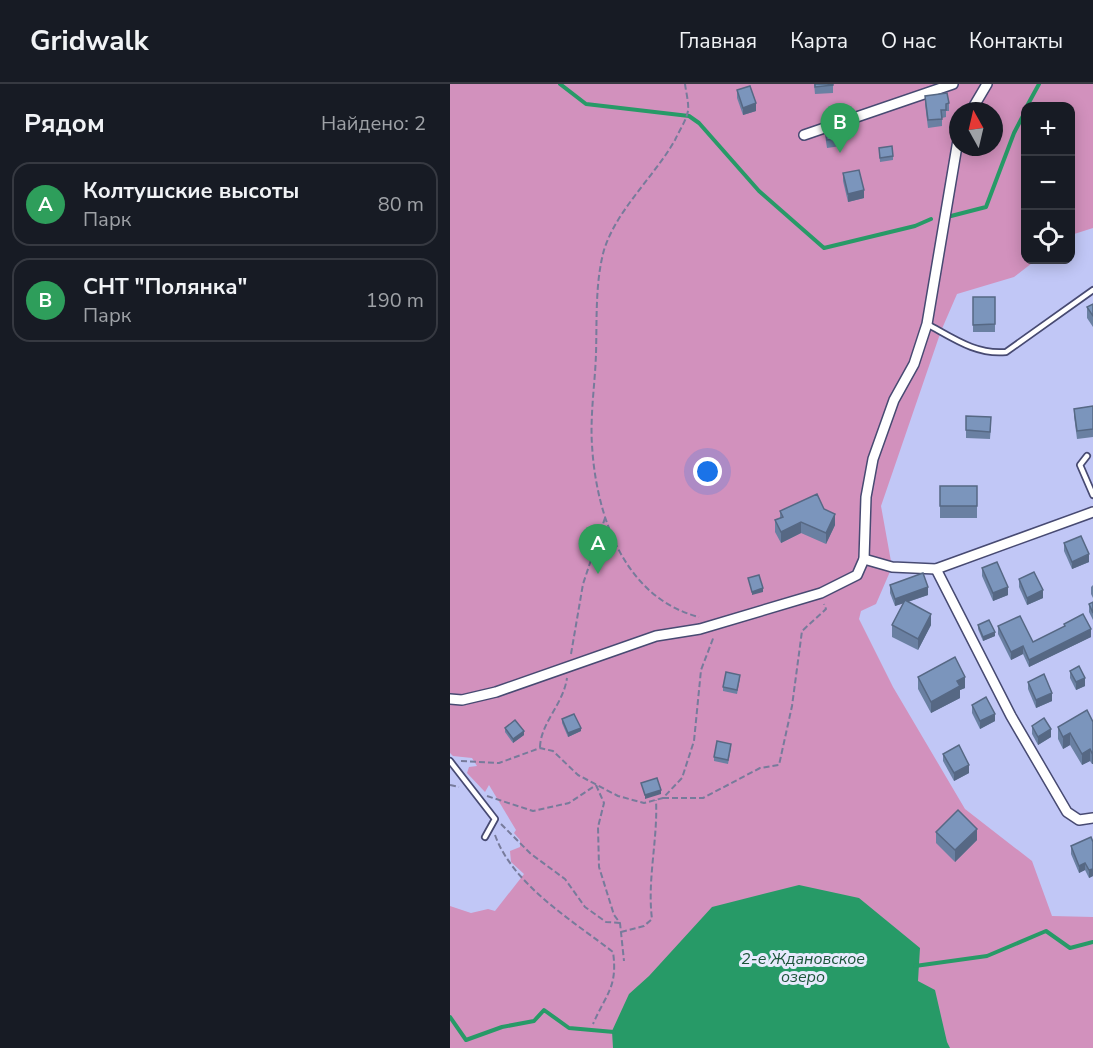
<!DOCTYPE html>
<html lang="ru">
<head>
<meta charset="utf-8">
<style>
  :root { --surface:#171b24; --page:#242831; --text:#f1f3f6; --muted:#9ea1a6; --line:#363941; --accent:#b6b39d }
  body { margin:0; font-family:"Nunito Sans",sans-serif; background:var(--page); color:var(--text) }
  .controls { position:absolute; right:18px; top:18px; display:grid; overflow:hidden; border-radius:12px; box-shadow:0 3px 15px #0003 }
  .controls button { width:54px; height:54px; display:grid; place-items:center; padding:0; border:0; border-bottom:2px solid var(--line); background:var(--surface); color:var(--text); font:30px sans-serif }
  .compass { position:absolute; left:499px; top:18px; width:54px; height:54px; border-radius:50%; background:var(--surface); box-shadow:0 3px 15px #0003; rotate:352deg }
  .you { position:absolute; left:258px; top:388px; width:21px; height:21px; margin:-15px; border:4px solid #fff; border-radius:50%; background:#1a73e8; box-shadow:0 0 0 9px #1a73e833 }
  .badge { display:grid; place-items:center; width:39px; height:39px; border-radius:50%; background:var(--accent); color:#fff; font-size:20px; font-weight:700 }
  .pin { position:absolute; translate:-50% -50px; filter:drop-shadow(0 2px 3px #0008) }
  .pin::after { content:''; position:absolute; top:32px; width:21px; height:18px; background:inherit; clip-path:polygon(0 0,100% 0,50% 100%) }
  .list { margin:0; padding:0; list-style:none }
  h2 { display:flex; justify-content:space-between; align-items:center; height:78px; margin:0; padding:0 24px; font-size:26px }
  h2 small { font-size:20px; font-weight:400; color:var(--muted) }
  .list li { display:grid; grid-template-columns:39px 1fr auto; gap:18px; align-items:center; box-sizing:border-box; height:84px; margin:0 12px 12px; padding:0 12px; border:2px solid var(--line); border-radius:18px }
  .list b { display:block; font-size:22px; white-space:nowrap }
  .list p { margin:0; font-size:20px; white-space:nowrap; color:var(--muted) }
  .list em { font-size:20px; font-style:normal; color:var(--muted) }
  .icon { flex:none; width:33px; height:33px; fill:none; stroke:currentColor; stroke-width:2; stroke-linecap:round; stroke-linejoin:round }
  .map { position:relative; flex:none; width:643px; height:964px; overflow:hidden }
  header { display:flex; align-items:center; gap:36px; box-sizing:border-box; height:84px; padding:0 30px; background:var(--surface); border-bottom:2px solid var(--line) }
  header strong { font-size:28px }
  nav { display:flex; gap:33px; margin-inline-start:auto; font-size:21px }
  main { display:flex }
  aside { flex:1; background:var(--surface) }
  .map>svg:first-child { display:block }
</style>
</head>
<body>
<header>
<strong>Gridwalk</strong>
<nav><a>Главная</a><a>Карта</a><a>О нас</a><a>Контакты</a></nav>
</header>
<main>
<aside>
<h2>Рядом<small>Найдено: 2</small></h2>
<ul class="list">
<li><span class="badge" style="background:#2e9e5b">A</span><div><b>Колтушские высоты</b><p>Парк</p></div><em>80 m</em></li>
<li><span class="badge" style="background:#2e9e5b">B</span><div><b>СНТ &quot;Полянка&quot;</b><p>Парк</p></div><em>190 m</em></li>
</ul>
</aside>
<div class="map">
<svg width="643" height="964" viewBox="0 0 643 964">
  <rect width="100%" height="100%" fill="#c1c7f6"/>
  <path fill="#d291bd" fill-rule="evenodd" d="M0 0H643V144L621 151 620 22H576V176H586L564 193 507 210 491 247 431 422 442 483 426 520 411 527 409 535 443 603 515 725 582 777 602 832 643 833V964H0V822L21 829 38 825 45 827 74 790 61 778 60 767 70 763V756L64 749 66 746 39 701 35 708 17 689 19 683 27 682 22 674 3 672 0 669ZM508 27H544V63H508Z"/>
  <polygon fill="#279a67" points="349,801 409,814 470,864 468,897 485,906 497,958 500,964 163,964 162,947 179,910 199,892 262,823"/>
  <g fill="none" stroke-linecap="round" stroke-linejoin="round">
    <g stroke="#279a67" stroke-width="4">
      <polyline points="110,0 136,20 239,32 249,39 309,107 374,164 465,142 481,135"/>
      <polyline points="577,22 589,0"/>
      <polyline points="501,132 536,123 564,49 576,26"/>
      <polyline points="465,882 537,872 596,847 620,864 643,858"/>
      <polyline points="0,933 16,956 52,943 84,937 94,926 119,944 164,948"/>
    </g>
    <defs>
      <g id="lane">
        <path d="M477 240C503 254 526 271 556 268L643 206"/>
        <polyline points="637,372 630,381 643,411"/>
        <polyline points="0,677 45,735 35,753"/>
      </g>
      <g id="street">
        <polyline points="521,27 537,0"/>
        <polyline points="354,51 503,0"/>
        <polyline points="414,475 442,483 486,485 643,428"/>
        <polyline points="486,485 561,632 617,728 629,736 643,734"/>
        <polyline points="0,615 12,616 46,608 206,552 250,545 371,509 407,491 414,475 416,413 423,375 444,316 464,280 477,240 508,56"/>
      </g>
    </defs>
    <use href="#lane" stroke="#474a72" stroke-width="8"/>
    <use href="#street" stroke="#474a72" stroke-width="12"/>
    <g stroke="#777b9b" stroke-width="2" stroke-dasharray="6 3" stroke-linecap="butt">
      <path d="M235 0C236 8 239 19 238 27 236 37 229 47 225 56 204 93 167 125 154 166 145 199 147 236 146 270 145 300 140 331 142 361 146 431 174 514 249 533"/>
      <polyline points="121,570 133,500 156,431"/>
      <path d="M90 663C91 638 113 621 117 594"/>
      <polyline points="11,677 49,679 90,664 103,667 128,691 168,712 194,719 213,714 232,694 244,657 251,586 264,552"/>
      <polyline points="0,701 9,703"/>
      <polyline points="146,701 154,719 148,743 149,783 164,831 170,839 174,877"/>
      <polyline points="37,712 83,727 119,719 146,701"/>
      <polyline points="213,714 253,714 310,684 329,681 342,622 352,547 376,525 374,520"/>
      <polyline points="51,740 81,770 115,795 135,823 156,838 170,839"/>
      <path d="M45 751C63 801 123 837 163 868 168 903 156 910 143 940"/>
      <path d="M171 848 194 842 202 835C197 796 208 755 206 716"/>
    </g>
    <use href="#lane" stroke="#fff" stroke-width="4.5"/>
    <use href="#street" stroke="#fff" stroke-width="9"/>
  </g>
  <g fill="#6a80a2">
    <polygon points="364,0 383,0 383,9 365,10"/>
    <polygon points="287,6 306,27 293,31 287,14"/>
    <polygon points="475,12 499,19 499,27 496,27 496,33 492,34 492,42 478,44 475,20"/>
    <polygon points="375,43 391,54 391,62 377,64 375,51"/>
    <polygon points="429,64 443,72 443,76 430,78"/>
    <polygon points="393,89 414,114 398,118 393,97"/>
    <rect x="523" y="213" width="22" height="35"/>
    <polygon points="643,220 643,243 637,234 637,223"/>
    <polygon points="643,322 643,353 627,355 624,332 624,325"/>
    <polygon points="541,341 540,355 516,354 516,346"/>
    <rect x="490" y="402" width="37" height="32"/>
    <polygon points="374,425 385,441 376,460 351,449 331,459 325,448 325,436 330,434 330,427"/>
    <polygon points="614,459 639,478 622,485 614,467"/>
    <polygon points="532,484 558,511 543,517 532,492"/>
    <polygon points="569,495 593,514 577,521 569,503"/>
    <polygon points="440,501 478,511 458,518 481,541 468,566 442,553 442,541 454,519 445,522 440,509"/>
    <polygon points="643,501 643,514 641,510 641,503"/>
    <polygon points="643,518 643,536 639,528 639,520"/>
    <polygon points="614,540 641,553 579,583 573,570 561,576 548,550 548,542 583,558 614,543"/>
    <polygon points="528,541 545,552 533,557 528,545"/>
    <polygon points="620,587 635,602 626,606 620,594"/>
    <polygon points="468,593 515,604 510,606 510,614 481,629 468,605"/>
    <polygon points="290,594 287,610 273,607 273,603"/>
    <polygon points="578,598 602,617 586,624 578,605"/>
    <polygon points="522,621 545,637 530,645 522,629"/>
    <polygon points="112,635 131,647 118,653 112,639"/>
    <polygon points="643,638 643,680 642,680 640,677 632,681 620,661 613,665 608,655 608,643"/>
    <polygon points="582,642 601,653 588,661 582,650"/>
    <polygon points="55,644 74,651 63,659 55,648"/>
    <polygon points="281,664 278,680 264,677 264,673"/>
    <polygon points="493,670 519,689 504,697 493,677"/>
    <polygon points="486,748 527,756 505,778 486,759"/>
    <polygon points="643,758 643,792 639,794 635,786 629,789 621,770 621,762"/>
  </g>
  <g fill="#566884">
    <polygon points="306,19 306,27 293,31 293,24"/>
    <polygon points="414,106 414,114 398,118 398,110"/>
    <polygon points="385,430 385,441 376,460 376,449"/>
    <polygon points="351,438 351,449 331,459 331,448"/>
    <polygon points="639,470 639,478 622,485 622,478"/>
    <polygon points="478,503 478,511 445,522 445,515"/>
    <polygon points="558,503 558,511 543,517 543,509"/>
    <polygon points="313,504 313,508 302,511 302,508"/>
    <polygon points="593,506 593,514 577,521 577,514"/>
    <polygon points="481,530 481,541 468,566 468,555"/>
    <polygon points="641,545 641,553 579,583 579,576"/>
    <polygon points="545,548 545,552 533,557 533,553"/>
    <polygon points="573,562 573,570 561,576 561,568"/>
    <polygon points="515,593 515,604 510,606 510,614 481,629 481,618 507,597"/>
    <polygon points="635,594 635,602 626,606 626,598"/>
    <polygon points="602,609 602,617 586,624 586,616"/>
    <polygon points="545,630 545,637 530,645 530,637"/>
    <polygon points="131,644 131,647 118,653 118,649"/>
    <polygon points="601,645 601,653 588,661 588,653"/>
    <polygon points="74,647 74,651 63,659 63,655"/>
    <polygon points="620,649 620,661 613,665 613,653"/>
    <polygon points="640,665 640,677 632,681 632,670"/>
    <polygon points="643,668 643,680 642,680 642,669"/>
    <polygon points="519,681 519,689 504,697 504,689"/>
    <polygon points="211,706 211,710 195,715 195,711"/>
    <polygon points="527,745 527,756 505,778 505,766"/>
    <polygon points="635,779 635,786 629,789 629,782"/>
    <polygon points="643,785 643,792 639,794 639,786"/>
  </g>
  <g fill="#7b95bc" stroke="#566884" stroke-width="1.5">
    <polygon points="365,0 383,0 383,1 365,3"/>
    <polygon points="300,2 306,19 293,24 287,6"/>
    <polygon points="497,9 499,19 496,20 496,26 491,26 492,35 478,36 475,12"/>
    <polygon points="389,40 391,54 377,56 375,43"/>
    <polygon points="442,62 443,72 430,74 429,64"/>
    <polygon points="409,86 414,106 398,110 393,89"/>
    <polygon points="523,213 545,213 545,240 523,241"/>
    <polygon points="643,220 643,232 637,223"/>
    <polygon points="643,322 643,345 627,347 624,325"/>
    <polygon points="516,332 541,333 540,348 516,346"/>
    <rect x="490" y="402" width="37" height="20"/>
    <polygon points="367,410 374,425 385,430 376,449 351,438 331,448 325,436 333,433 330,427"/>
    <polygon points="631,452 639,470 622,478 614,459"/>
    <polygon points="547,478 558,503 543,509 532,484"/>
    <polygon points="584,488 593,506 577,514 569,495"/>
    <polygon points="473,489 478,503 445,515 440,501"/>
    <polygon points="309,491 313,504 302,508 298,494"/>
    <polygon points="455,516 481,530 468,555 442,541"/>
    <polygon points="643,518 643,529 639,520"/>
    <polygon points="633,530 641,545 579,576 573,562 561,568 548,542 570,532 583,558 615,542 614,540"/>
    <polygon points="539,536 545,548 533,553 528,541"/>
    <polygon points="505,573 515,593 507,597 510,602 481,618 468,593"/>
    <polygon points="629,582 635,594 626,598 620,587"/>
    <polygon points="276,588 290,591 287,606 273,603"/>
    <polygon points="594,590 602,609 586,616 578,598"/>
    <polygon points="536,613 545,630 530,637 522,621"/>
    <polygon points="637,626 643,638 643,668 642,669 640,665 632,670 620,649 613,653 608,643"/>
    <polygon points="124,630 131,644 118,649 112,635"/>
    <polygon points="594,634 601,645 588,653 582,642"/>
    <polygon points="65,636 74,647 63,655 55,644"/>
    <polygon points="267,657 281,660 278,676 264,673"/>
    <polygon points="509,661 519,681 504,689 493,670"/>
    <polygon points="207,694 211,706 195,711 191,699"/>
    <polygon points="508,726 527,745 505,766 486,748"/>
    <polygon points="641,753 643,758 643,785 639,786 635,779 629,782 621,762"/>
  </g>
  <g text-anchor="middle" stroke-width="6" stroke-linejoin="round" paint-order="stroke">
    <g font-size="16" font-style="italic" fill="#1c553a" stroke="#e7eafd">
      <text x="353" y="880">2-е Ждановское<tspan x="353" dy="18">озеро</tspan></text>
    </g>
  </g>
</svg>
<div class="controls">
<button>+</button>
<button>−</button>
<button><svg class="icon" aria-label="locate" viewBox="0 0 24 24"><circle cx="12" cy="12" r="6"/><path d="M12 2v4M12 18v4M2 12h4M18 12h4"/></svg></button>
</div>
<svg class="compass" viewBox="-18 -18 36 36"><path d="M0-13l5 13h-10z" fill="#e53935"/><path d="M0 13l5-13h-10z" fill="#9ea1a6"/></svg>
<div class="you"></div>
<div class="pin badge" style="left:148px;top:490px;background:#2e9e5b">A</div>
<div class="pin badge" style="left:390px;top:69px;background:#2e9e5b">B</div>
</div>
</main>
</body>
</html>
